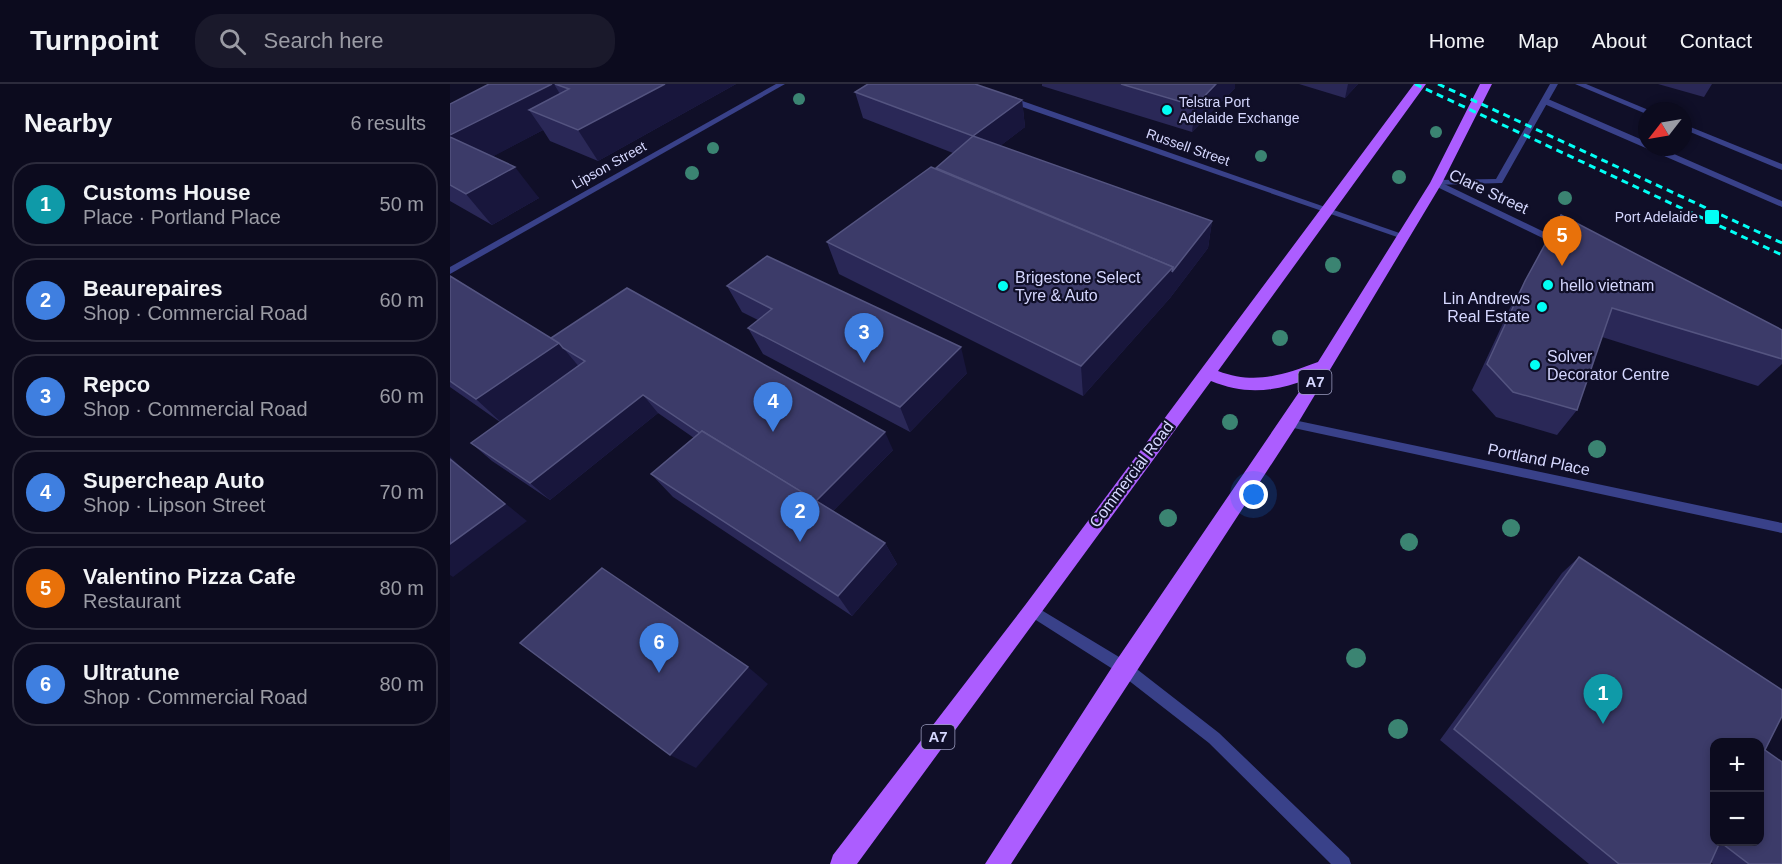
<!DOCTYPE html>
<html lang="en">
<head>
<meta charset="utf-8">
<style>
  :root { --surface:#0c0b1e; --page:#1a192b; --text:#f1f3f6; --muted:#9a9ba4; --line:#2c2b3c; --accent:#02fff5 }
  body { margin:0; font-family:Helvetica,sans-serif; background:var(--page); color:var(--text) }
  .controls { position:absolute; right:18px; bottom:18px; display:grid; overflow:hidden; border-radius:12px; box-shadow:0 3px 9px #0003 }
  .controls button { width:54px; height:54px; display:grid; place-items:center; padding:0; border:0; border-bottom:2px solid var(--line); background:var(--surface); color:var(--text); font:30px sans-serif }
  .compass { position:absolute; left:1188px; top:18px; width:54px; height:54px; border-radius:50%; background:var(--surface); box-shadow:0 3px 9px #0003; rotate:239deg }
  .you { position:absolute; left:804px; top:411px; width:21px; height:21px; margin:-15px; border:4px solid #fff; border-radius:50%; background:#1a73e8; box-shadow:0 0 0 9px #1a73e833 }
  .badge { display:grid; place-items:center; width:39px; height:39px; border-radius:50%; background:var(--accent); color:#fff; font-size:20px; font-weight:700 }
  .pin { position:absolute; translate:-50% -50px; filter:drop-shadow(0 2px 3px #0008) }
  .pin::after { content:''; position:absolute; top:32px; width:21px; height:18px; background:inherit; clip-path:polygon(0 0,100% 0,50% 100%) }
  .list { margin:0; padding:0; list-style:none }
  h2 { display:flex; justify-content:space-between; align-items:center; height:78px; margin:0; padding:0 24px; font-size:26px }
  h2 small { font-size:20px; font-weight:400; color:var(--muted) }
  .list li { display:grid; grid-template-columns:39px 1fr auto; gap:18px; align-items:center; box-sizing:border-box; height:84px; margin:0 12px 12px; padding:0 12px; border:2px solid var(--line); border-radius:24px }
  .list b { display:block; font-size:22px; white-space:nowrap }
  .list p { margin:0; font-size:20px; white-space:nowrap; color:var(--muted) }
  .list em { font-size:20px; font-style:normal; color:var(--muted) }
  .icon { flex:none; width:33px; height:33px; fill:none; stroke:currentColor; stroke-width:2; stroke-linecap:round; stroke-linejoin:round }
  .map { position:relative; flex:none; width:1332px; height:780px; overflow:hidden }
  header { display:flex; align-items:center; gap:36px; box-sizing:border-box; height:84px; padding:0 30px; background:var(--surface); border-bottom:2px solid var(--line) }
  header strong { font-size:28px }
  nav { display:flex; gap:33px; margin-inline-start:auto; font-size:21px }
  .search { width:420px; height:54px; background:var(--page); display:flex; align-items:center; gap:15px; box-sizing:border-box; padding:0 21px; border-radius:24px; color:var(--muted); font-size:22px }
  main { display:flex }
  aside { flex:1; background:var(--surface) }
  .map>svg:first-child { display:block }
</style>
</head>
<body>
<header>
<strong>Turnpoint</strong>
<div class="search"><svg class="icon" aria-label="search" viewBox="0 0 24 24"><circle cx="10" cy="10" r="6"/><path d="M15 15l6 6"/></svg>Search here</div>
<nav><a>Home</a><a>Map</a><a>About</a><a>Contact</a></nav>
</header>
<main>
<aside>
<h2>Nearby<small>6 results</small></h2>
<ul class="list">
<li><span class="badge" style="background:#0f9aa8">1</span><div><b>Customs House</b><p>Place · Portland Place</p></div><em>50 m</em></li>
<li><span class="badge" style="background:#3f7fe0">2</span><div><b>Beaurepaires</b><p>Shop · Commercial Road</p></div><em>60 m</em></li>
<li><span class="badge" style="background:#3f7fe0">3</span><div><b>Repco</b><p>Shop · Commercial Road</p></div><em>60 m</em></li>
<li><span class="badge" style="background:#3f7fe0">4</span><div><b>Supercheap Auto</b><p>Shop · Lipson Street</p></div><em>70 m</em></li>
<li><span class="badge" style="background:#e8710a">5</span><div><b>Valentino Pizza Cafe</b><p>Restaurant</p></div><em>80 m</em></li>
<li><span class="badge" style="background:#3f7fe0">6</span><div><b>Ultratune</b><p>Shop · Commercial Road</p></div><em>80 m</em></li>
</ul>
</aside>
<div class="map">
<svg width="1332" height="780" viewBox="0 0 1332 780">
  <rect width="100%" height="100%" fill="#100f28"/>
  <g fill="none" stroke-linecap="round" stroke-linejoin="round">
    <g fill="#394189" fill-rule="evenodd">
      <polygon points="1092,15 1098,15 1197,58 1197,63 1208,63 1332,117 1332,123 1092,19"/>
      <polygon points="986,96 1115,158 1117,160 1112,163 1109,162 983,101 982,99"/>
      <polygon points="583,521 679,579 769,649 899,774 901,780 881,780 759,659 669,589 578,531 576,527 578,523"/>
    </g>
    <g fill="#394189" fill-rule="evenodd">
      <polygon points="326,0 335,0 0,190 0,183"/>
      <polygon points="1100,0 1108,0 1052,99 983,101 982,99 986,96 1046,95"/>
      <polygon points="1125,0 1136,0 1201,27 1194,29"/>
      <polygon points="555,13 561,13 958,152 953,155 950,154 555,17"/>
      <polygon points="1233,40 1332,80 1332,86 1233,45"/>
      <polygon points="839,335 1332,439 1332,449 839,343 833,339"/>
    </g>
    <path fill="#ac5dff" fill-rule="evenodd" d="M964 0H976L768 287C805 301 833 291 868 278L980 99 1030 0H1042L992 99 845 344 561 780H535L666 577 858 295C824 308 795 311 761 297L407 780H380L383 771 576 520Z"/>
    <g stroke="#02fff5" stroke-width="3" stroke-dasharray="7 5" stroke-linecap="butt">
      <polyline points="965,0 1332,171"/>
      <polyline points="988,0 1332,159"/>
    </g>
  </g>
  <g fill="#3b8472">
    <circle cx="349" cy="15" r="6"/>
    <circle cx="986" cy="48" r="6"/>
    <circle cx="263" cy="64" r="6"/>
    <circle cx="811" cy="72" r="6"/>
    <circle cx="242" cy="89" r="7"/>
    <circle cx="949" cy="93" r="7"/>
    <circle cx="1115" cy="114" r="7"/>
    <circle cx="883" cy="181" r="8"/>
    <circle cx="830" cy="254" r="8"/>
    <circle cx="780" cy="338" r="8"/>
    <circle cx="1147" cy="365" r="9"/>
    <circle cx="718" cy="434" r="9"/>
    <circle cx="1061" cy="444" r="9"/>
    <circle cx="959" cy="458" r="9"/>
    <circle cx="906" cy="574" r="10"/>
    <circle cx="948" cy="645" r="10"/>
  </g>
  <g fill="#2a2857">
    <polygon points="39,0 286,0 148,77 100,57 93,46 43,72 89,114 42,141 0,117 0,20"/>
    <polygon points="592,0 785,0 785,4 742,48 592,2"/>
    <polygon points="849,0 908,0 895,14"/>
    <polygon points="1208,0 1262,0 1254,13"/>
    <polygon points="405,8 572,16 575,43 550,62 762,137 758,164 720,214 633,312 389,190 377,158 486,84 503,69 413,34"/>
    <polygon points="1111,131 1332,246 1332,280 1308,302 1152,253 1127,326 1107,351 1046,333 1022,306 1060,224"/>
    <polygon points="0,192 101,254 443,366 383,427 435,459 447,480 402,532 223,413 201,390 244,354 208,329 100,416 42,377 21,359 50,338 0,303"/>
    <polygon points="277,202 517,289 460,348 313,270 298,244 308,236 292,228"/>
    <polygon points="1129,473 1315,666 1332,780 1263,780 1261,778 1260,780 1139,780 990,656 1112,489"/>
  </g>
  <g fill="#18163c">
    <polygon points="102,0 104,0 122,30 79,26 93,46 23,83 0,54 0,51"/>
    <polygon points="215,0 286,0 148,77 128,46"/>
    <polygon points="766,0 785,0 785,4 742,48 745,22"/>
    <polygon points="898,0 908,0 895,14"/>
    <polygon points="572,16 575,43 528,79 523,52"/>
    <polygon points="65,83 89,114 42,141 16,110"/>
    <polygon points="762,137 758,164 720,214 633,312 631,282"/>
    <polygon points="109,259 131,285 53,340 26,315"/>
    <polygon points="511,263 517,289 460,348 450,323"/>
    <polygon points="193,311 208,329 100,416 80,399"/>
    <polygon points="435,348 443,366 374,436 364,419"/>
    <polygon points="0,372 12,384 77,437 3,493 0,491"/>
    <polygon points="435,459 447,480 402,532 388,512"/>
    <polygon points="298,583 318,600 246,684 220,671"/>
  </g>
  <g fill="#3c3b69" stroke="#545480" stroke-width="1.5" fill-rule="evenodd">
    <polygon points="39,0 102,0 0,51 0,20"/>
    <polygon points="105,0 215,0 128,46 79,26 119,5"/>
    <polygon points="418,0 525,0 572,16 523,52 762,137 722,188 723,183 486,84 523,52 405,8"/>
    <polygon points="671,0 766,0 745,22"/>
    <polygon points="0,53 65,83 16,110 0,101"/>
    <polygon points="481,83 723,183 631,282 377,158"/>
    <polygon points="1111,131 1332,246 1332,275 1162,224 1127,326 1063,308 1037,280 1075,197"/>
    <polygon points="317,172 511,263 450,323 298,244 322,225 277,202"/>
    <polygon points="0,192 109,259 26,315 0,297"/>
    <polygon points="177,204 435,348 366,417 252,347 250,349 193,311 80,399 21,359 135,277 113,264 109,259 101,254"/>
    <polygon points="252,347 435,459 388,512 201,390"/>
    <polygon points="0,375 55,420 0,460"/>
    <path d="M1129 473 1332 606V632L1315 666 1332 678V780H1299L1270 758 1260 780H1169L1004 645ZM1264 658H1310V758H1264Z"/>
    <polygon points="152,484 298,583 220,671 70,559"/>
  </g>
  <g fill="#02fff5" stroke="#100f28" stroke-width="2">
    <circle cx="717" cy="26" r="6"/>
    <rect x="1254" y="125" width="16" height="16" rx="3"/>
    <circle cx="1098" cy="201" r="6"/>
    <circle cx="553" cy="202" r="6"/>
    <circle cx="1092" cy="223" r="6"/>
    <circle cx="1085" cy="281" r="6"/>
  </g>
  <g text-anchor="middle" stroke-width="4.5" stroke-linejoin="round" paint-order="stroke">
    <g font-size="14" fill="#d6d8ff" stroke="#100f28" text-anchor="start">
      <text x="729" y="23">Telstra Port<tspan x="729" dy="16">Adelaide Exchange</tspan></text>
      <text x="1248" y="138" text-anchor="end">Port Adelaide</text>
    </g>
    <g font-size="14" fill="#d6d8ff" stroke="#100f28">
      <text transform="translate(738 63) rotate(19)" y="5">Russell Street</text>
      <text transform="translate(159 81) rotate(-29)" y="5">Lipson Street</text>
    </g>
    <g fill="#100f28" stroke="#9b9cbe" stroke-width="1.5">
      <rect x="848.5" y="286" width="33" height="24" rx="4.5"/>
      <rect x="471.5" y="641" width="33" height="24" rx="4.5"/>
    </g>
    <g font-size="15" font-weight="bold" fill="#d6d8ff">
      <text x="865" y="303">A7</text>
      <text x="488" y="658">A7</text>
    </g>
    <g font-size="16" fill="#d6d8ff" stroke="#100f28">
      <text transform="translate(1039 107) rotate(25)" y="6">Clare Street</text>
      <text transform="translate(1089 375) rotate(12)" y="6">Portland Place</text>
      <text transform="translate(681 390) rotate(-53)" y="6">Commercial Road</text>
    </g>
    <g font-size="16" fill="#d6d8ff" stroke="#100f28" text-anchor="start">
      <text x="565" y="199">Brigestone Select<tspan x="565" dy="18">Tyre &amp; Auto</tspan></text>
      <text x="1110" y="207">hello vietnam</text>
      <text x="1080" y="220" text-anchor="end">Lin Andrews<tspan x="1080" dy="18">Real Estate</tspan></text>
      <text x="1097" y="278">Solver<tspan x="1097" dy="18">Decorator Centre</tspan></text>
    </g>
  </g>
</svg>
<div class="controls">
<button>+</button>
<button>−</button>
</div>
<svg class="compass" viewBox="-18 -18 36 36"><path d="M0-13l5 13h-10z" fill="#e53935"/><path d="M0 13l5-13h-10z" fill="#9a9ba4"/></svg>
<div class="you"></div>
<div class="pin badge" style="left:1153px;top:640px;background:#0f9aa8">1</div>
<div class="pin badge" style="left:350px;top:458px;background:#3f7fe0">2</div>
<div class="pin badge" style="left:414px;top:279px;background:#3f7fe0">3</div>
<div class="pin badge" style="left:323px;top:348px;background:#3f7fe0">4</div>
<div class="pin badge" style="left:1112px;top:182px;background:#e8710a">5</div>
<div class="pin badge" style="left:209px;top:589px;background:#3f7fe0">6</div>
</div>
</main>
</body>
</html>
